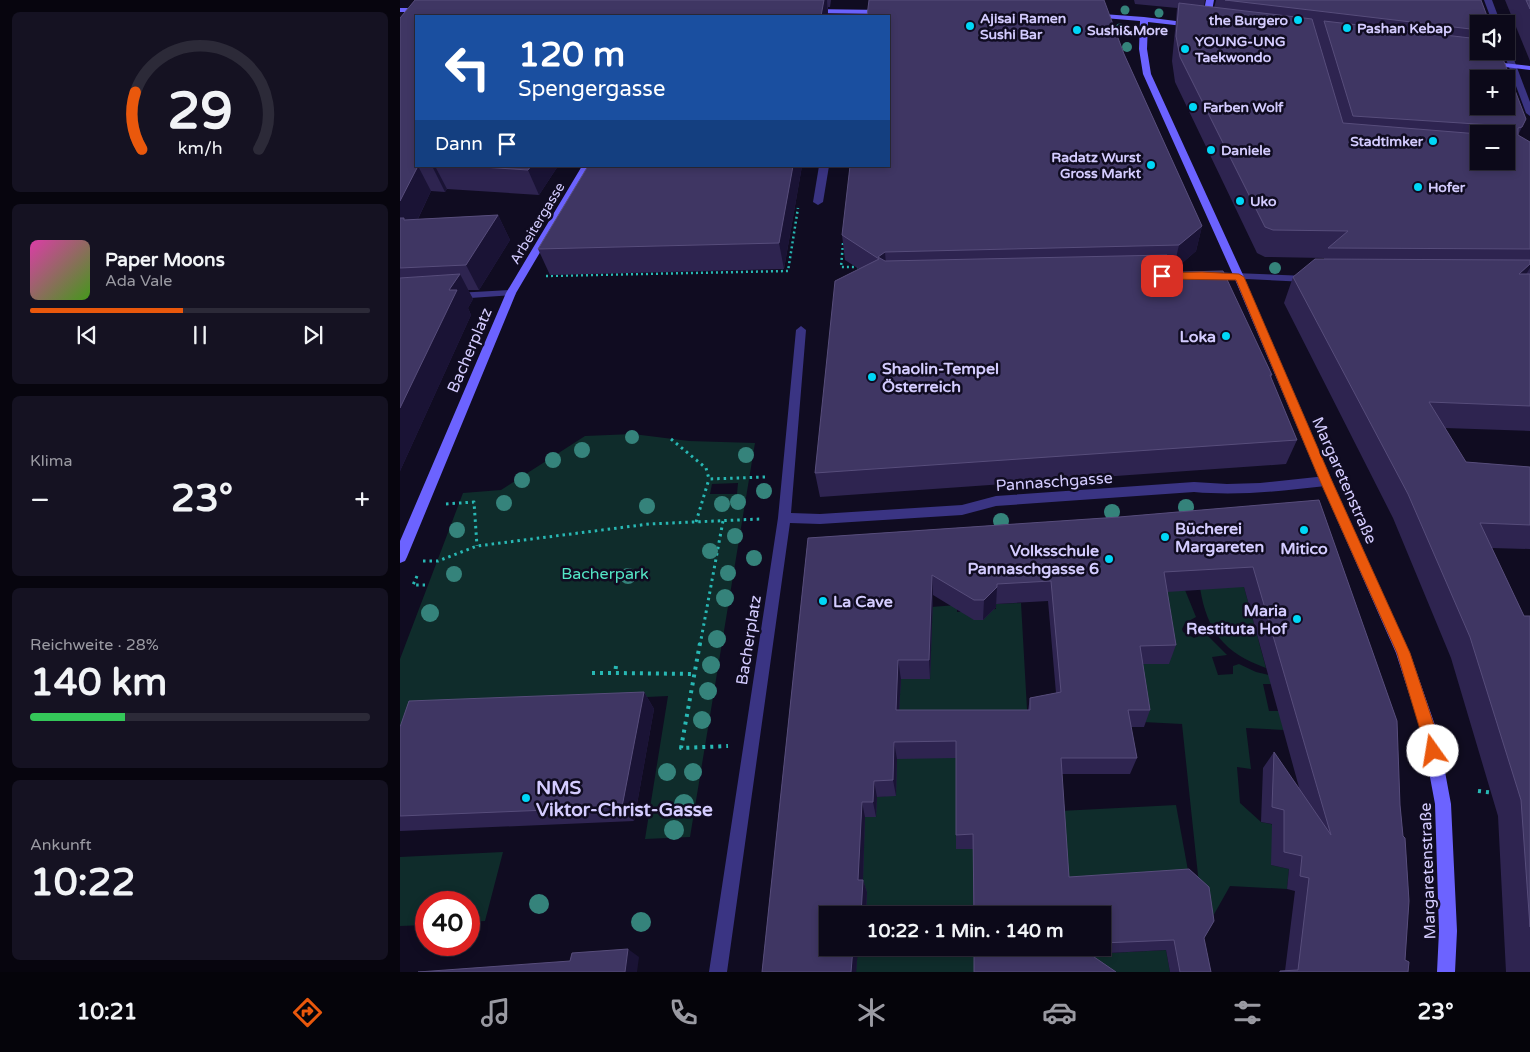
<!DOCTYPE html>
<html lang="de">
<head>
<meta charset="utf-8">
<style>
	body { margin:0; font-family:"Varela Round",sans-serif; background:#151222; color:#f1f3f6; height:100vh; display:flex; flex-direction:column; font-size:19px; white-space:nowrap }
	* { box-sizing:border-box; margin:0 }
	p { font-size:16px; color:#9a9aa2 }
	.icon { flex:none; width:28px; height:28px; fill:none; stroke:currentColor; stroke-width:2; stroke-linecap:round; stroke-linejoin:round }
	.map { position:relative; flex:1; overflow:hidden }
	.side { display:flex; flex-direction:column; gap:12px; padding:12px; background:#07050e; width:400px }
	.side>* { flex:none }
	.banner { position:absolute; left:15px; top:15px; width:475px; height:152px; border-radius:0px; box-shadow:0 2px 8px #0003,0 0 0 1px #2c2a38; background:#1a4fa0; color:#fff; overflow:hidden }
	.tools { position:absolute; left:1070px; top:15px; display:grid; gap:10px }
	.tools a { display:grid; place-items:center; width:45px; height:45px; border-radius:0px; background:#0c0919; box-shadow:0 2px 8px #0003,0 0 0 1px #2c2a38; font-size:25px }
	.speed { position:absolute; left:15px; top:891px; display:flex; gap:10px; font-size:25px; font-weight:700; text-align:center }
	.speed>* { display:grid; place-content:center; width:65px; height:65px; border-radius:50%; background:#0c0919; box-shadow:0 2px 8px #0003,0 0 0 1px #2c2a38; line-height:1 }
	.speed .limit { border:8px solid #d22; background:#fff; color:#111 }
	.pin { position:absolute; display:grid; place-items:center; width:42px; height:42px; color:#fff; margin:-21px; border-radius:10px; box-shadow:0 2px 8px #0006 }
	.me { position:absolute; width:55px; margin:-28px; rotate:347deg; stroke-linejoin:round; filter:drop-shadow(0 0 4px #0008) }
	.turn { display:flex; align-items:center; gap:18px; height:105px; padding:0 20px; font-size:22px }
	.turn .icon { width:65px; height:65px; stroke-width:2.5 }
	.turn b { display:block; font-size:35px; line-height:42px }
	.then { display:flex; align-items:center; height:48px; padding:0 20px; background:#0003; gap:10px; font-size:19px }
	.big { font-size:38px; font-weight:800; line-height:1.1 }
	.side .widget { flex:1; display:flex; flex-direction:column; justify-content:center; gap:8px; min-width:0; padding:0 18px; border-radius:8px; background:#151222 }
	.side .dial { align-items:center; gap:0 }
	.dial svg { height:130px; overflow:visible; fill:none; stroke:#2c2a38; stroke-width:7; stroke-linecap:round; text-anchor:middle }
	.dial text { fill:#f1f3f6; stroke:none }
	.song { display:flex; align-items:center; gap:15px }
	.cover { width:60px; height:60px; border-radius:8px; background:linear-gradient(135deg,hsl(320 70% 55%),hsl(100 70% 35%)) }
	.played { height:5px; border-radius:2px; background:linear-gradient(90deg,#ea580c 45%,#2c2a38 45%) }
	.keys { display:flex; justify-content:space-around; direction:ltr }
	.heat { display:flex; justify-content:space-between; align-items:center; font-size:28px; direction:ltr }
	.charge { height:8px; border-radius:4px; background:linear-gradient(90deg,#34c759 28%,#2c2a38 0) }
	.trip { position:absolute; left:419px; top:906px; width:292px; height:50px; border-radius:0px; background:#0c0919; box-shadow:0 2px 8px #0003,0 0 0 1px #2c2a38; font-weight:800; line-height:50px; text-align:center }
	.dock { display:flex; height:80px; justify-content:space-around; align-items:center; background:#05040a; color:#9a9aa2 }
	.dock .icon { width:35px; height:35px }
	.dock .current { color:#ea580c }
	.dock b { font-size:22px; color:#f1f3f6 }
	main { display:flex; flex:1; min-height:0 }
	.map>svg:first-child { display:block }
	.green { fill:#0f2c2b; fill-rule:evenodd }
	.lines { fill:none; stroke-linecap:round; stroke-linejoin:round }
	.path-far2 { stroke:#28b8b4; stroke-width:2.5; stroke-dasharray:2 3; stroke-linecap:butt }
	.path-far1 { stroke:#28b8b4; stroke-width:3; stroke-dasharray:2.5 4; stroke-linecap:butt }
	.path { stroke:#28b8b4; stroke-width:4; stroke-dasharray:3 5; stroke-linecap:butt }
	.street { fill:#3a3483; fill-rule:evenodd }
	.secondary { fill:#6c63ff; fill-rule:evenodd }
	.tree { fill:#35837b }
	.wall { fill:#2e2450; fill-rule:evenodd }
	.shaded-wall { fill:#1a1335 }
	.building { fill:#3f3663; stroke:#574d7b; fill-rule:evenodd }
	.route { fill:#ea580c; stroke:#983908 }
	.poi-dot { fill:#00d7f7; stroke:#100c21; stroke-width:2 }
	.labels { text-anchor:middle; stroke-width:5; stroke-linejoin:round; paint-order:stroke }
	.far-poi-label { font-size:14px; font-weight:bold; fill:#d4ccff; stroke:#100c21; text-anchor:start }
	.far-street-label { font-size:14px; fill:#d4ccff; stroke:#100c21 }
	.poi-label { font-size:16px; font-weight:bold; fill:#d4ccff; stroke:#100c21; text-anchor:end }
	.street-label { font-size:16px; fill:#d4ccff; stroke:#100c21 }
	.park-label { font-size:16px; fill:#53e5c5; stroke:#100c21 }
	.near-poi-label { font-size:19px; font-weight:bold; fill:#d4ccff; stroke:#100c21; text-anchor:start }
</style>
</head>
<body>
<main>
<section class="side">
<div class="widget dial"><svg viewBox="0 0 100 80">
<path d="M14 69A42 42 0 1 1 86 69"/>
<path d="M14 69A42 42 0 0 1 10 34" stroke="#ea580c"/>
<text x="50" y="56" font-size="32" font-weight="700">29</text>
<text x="50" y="72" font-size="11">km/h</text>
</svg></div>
<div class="widget">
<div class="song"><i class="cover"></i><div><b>Paper Moons</b><p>Ada Vale</p></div></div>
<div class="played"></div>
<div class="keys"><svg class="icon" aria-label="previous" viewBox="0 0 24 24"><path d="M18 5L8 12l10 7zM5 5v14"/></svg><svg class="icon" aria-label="pause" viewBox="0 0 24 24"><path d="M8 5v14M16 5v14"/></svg><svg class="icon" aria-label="next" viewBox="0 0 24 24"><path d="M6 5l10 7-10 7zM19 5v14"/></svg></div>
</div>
<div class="widget"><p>Klima</p>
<div class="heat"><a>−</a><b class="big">23°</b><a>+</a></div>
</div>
<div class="widget"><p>Reichweite · 28%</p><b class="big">140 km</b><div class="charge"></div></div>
<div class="widget"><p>Ankunft</p><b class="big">10:22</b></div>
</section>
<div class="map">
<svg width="1130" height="972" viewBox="0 0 1130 972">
	<rect width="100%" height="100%" fill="#100c21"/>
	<g class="green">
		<path d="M233,434L289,441L355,443L290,837L245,839L268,696L14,708L0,748V659L63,493L101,490L185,436ZM338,483L337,494H310L312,484Z"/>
		<path d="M841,576L866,668C824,653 807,631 800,588Z"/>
		<path d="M785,590L796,617L785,623L782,629L783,632L794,638L806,634L827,655L812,657L818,675L833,674V666L839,664L856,672L869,675L871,684H863L869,711H879L884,730L846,728L851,769L837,767L840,803L861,822L880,826L871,865L889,869L887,889L830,886L804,932L782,724L743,722L734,665L758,592Z"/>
		<path d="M621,603L628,727L556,849H573V915H466L461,893L464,817L477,797L496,795L490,769L501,679L531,607L557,605V612L596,609V604Z"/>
		<path d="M776,805L789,876L664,882L660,811Z"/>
		<path d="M103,852L85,921L69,922V902H26V925L0,926V857Z"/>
		<path d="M458,948H574L584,972H456Z"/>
		<path d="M766,950L770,972H672L671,955Z"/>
	</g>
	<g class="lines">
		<g class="path-far2">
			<path d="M443,243L441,267H458"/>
			<path d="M146,276L388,271L398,208"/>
		</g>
		<g class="path-far1">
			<path d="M271,439L306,468L309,479L365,477"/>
			<path d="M46,504L74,502L77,546"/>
			<path d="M296,522L309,479"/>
			<path d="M23,561H38L77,546L249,524L360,519"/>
			<path d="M17,576L13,585H25"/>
			<path d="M300,645L323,521"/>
		</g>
		<g class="path">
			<path d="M300,643L281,748L328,746"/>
			<path d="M216,666L215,673L295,674"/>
			<path d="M192,673H215"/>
			<path d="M1078,791L1095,793"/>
		</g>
		<g class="street">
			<path d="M1084,0H1092L1101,24H1093Z"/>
			<path d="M1106,47L1110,49L1130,102V116L1126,113L1103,51H1106Z"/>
			<path d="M419,166H429L423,202L418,205L413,202Z"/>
			<path d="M810,272L907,276L912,279L907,282L806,277L805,275Z"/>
			<path d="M111,290L116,293L115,295L56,299L51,296L56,293Z"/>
			<path d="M401,326L406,330L391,513L420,514L562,505L596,496L794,482L827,484L860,483L926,476L930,478L932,481L930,484L926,486C882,491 838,496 794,492L596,506L562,515L420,524L390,523L327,972H309L378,518L396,330Z"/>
		</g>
		<g class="secondary">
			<path d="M806,0H814L810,22L806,24L802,22Z"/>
			<path d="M0,8H22L26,10L22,12H0Z"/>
			<path d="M409,9L485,10L489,12L485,14L412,13L408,11Z"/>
			<path d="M689,13L744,17L792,23L796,25L792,27L748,22L747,49L751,74L844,277L932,481L1010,653L1038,734L1051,804L1057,931L1055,972H1037L1039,931L1035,804L1022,734L996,653L920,481L834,277L743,74L739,49L740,21L692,17H689Z"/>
			<path d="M1086,61L1130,66V70L1089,65H1086Z"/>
			<path d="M182,166H191L116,293L7,557L5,561L0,563V541L106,293Z"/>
		</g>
	</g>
	<g class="tree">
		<circle cx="725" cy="10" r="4.5"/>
		<circle cx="759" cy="13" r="4.5"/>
		<circle cx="720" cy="28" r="4.5"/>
		<circle cx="727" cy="47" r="5"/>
		<circle cx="875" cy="268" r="6"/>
		<circle cx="232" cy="437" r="7"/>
		<circle cx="182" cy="450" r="8"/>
		<circle cx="346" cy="455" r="8"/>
		<circle cx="153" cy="460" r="8"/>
		<circle cx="122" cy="480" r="8"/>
		<circle cx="364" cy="491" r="8"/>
		<circle cx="338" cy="502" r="8"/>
		<circle cx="104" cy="503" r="8"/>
		<circle cx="322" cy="504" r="8"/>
		<circle cx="247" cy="506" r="8"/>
		<circle cx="786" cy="507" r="8"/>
		<circle cx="712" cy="512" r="8"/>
		<circle cx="601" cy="521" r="8"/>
		<circle cx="57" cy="530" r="8"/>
		<circle cx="335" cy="536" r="8"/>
		<circle cx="310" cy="551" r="8"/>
		<circle cx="354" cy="558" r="8"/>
		<circle cx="328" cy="573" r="8"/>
		<circle cx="54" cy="574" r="8"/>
		<circle cx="228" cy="576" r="8"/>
		<circle cx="325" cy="598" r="9"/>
		<circle cx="30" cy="613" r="9"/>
		<circle cx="317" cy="639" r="9"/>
		<circle cx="311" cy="665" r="9"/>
		<circle cx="308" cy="691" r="9"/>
		<circle cx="302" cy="720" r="9"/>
		<circle cx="267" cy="772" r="9"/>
		<circle cx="293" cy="772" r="9"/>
		<circle cx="284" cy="804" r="10"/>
		<circle cx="274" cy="830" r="10"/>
		<circle cx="139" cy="904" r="10"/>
		<circle cx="241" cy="922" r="10"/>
	</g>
	<g class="wall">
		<path d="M15,0H431L430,7H428V16H16V166H158L139,195L47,189L45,192L31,191L18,219L98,215L110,240L79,290H68L73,299L68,308L71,315L0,471V18Z"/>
		<path d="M734,0H805L804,6L814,8L816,0H1081L1079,30V51L1126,119L1118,135L1130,142V431L1045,428L1066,462L1130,467V549L1092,548L1124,616H1130V972H1106L1098,816L1051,658L993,518L884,303L893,277L924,259V258L865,257L857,253L775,82L772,61L776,20L777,8L735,4ZM1079,134H1106L1079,161Z"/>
		<path d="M1105,0H1130V61Z"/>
		<path d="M724,54L802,226L796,251L773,271H764L763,273L872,375L871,378L897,440L886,464L420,497L415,473L459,269L445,260L442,235Z"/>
		<path d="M402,166L384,269L150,275L138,249Z"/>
		<path d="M919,500L997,721L1000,805L1003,836L1005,838L1009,901L1005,960L1009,962L1008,972H879L880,971H885L895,891L887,889L889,869L871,865L872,824L861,822L863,768L874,752L900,791L844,587L767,592L776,645L769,664H743L750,710L744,727H731L737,758L730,774H662L669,877L789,869L809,887L814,921L804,938L811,972H770L766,950L690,954L716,972H574V948H702V915H573V849H556V758L497,759L496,796L477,797L476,817H465L463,880L467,892L466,915H428V948H458L456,972H362L408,538L719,517ZM533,595L574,620H583L596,607V604L648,601L656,693L630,698L628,710H499L501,679H530Z"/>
		<path d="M244,692L254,709L234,821L0,831V727Z"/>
	</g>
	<g class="shaded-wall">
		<path d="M424,0H427L428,16H421Z"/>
		<path d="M18,166L31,191L12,231L0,233V201Z"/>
		<path d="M32,166H35L47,189L45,192Z"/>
		<path d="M131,166H158L139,195L128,170Z"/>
		<path d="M393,166H402L384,269L379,243Z"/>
		<path d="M98,215L110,240L79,290L66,265Z"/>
		<path d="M802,226L796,251L773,271L779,245Z"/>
		<path d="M485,252L487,277L479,259L478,257Z"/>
		<path d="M767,255L762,281L746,273Z"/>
		<path d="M1130,264V268L1119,286V274Z"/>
		<path d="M60,274L73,299L68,308L71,315L0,471V408L49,290Z"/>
		<path d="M532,575L533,595L530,679L529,660Z"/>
		<path d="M597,587L596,607L583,620L584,600Z"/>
		<path d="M498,660L501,679L498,728L496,710Z"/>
		<path d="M244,692L254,709L234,821L222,807Z"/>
		<path d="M494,742L497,759L496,796L493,780Z"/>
		<path d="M474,781L477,797L476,817L473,802Z"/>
		<path d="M462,802L465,817L463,880L467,892L466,915H461L458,880Z"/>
		<path d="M453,948H458L456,972H451Z"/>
		<path d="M228,949L239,957L237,972H225Z"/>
	</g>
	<g class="building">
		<path d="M15,0H424L421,16H16V166H18L0,201V18Z"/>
		<path d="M469,0H704L724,54L802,226L779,245L485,252L478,257L485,261L767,255L746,273L823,271L872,375H870L897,440L415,473L435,281L479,259L442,235L450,166H489V16H467Z"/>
		<path d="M825,0H1081L1090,24H1079V30Z"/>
		<path d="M1126,0H1130V9Z"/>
		<path d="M779,3L912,19L943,123L1079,134V161H1106V134H1093L1094,133L1092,125L953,116L924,21L1079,39V51H1100L1126,119L1122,127L1118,128V135L1130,142V249L928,248L948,231L873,230L865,227L780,57L776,36ZM1079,79H1106V106H1079Z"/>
		<path d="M67,166H131L128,170Z"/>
		<path d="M188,166H393L379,243L138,249Z"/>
		<path d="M98,215L66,265L0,268V218H4V220Z"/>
		<path d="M915,259L1130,260V264L1119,274H1130V406L1029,402L1066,462L1130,467V525L1080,523L1124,616H1130V927L1121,800L1070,637L1008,494L893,277Z"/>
		<path d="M60,274L49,290H57L0,408V278Z"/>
		<path d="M919,500L997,721L1000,805L1003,836L1005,838L1009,901L1005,960L1009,962L1008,972H880V971L898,970L909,878L900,876L902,856L884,852V810L872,807L874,752L931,835L853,567L764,572L776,645L740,646L750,710H728L737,758H661L669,877L789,869L809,887L814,921L804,938L811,972H780L774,940L702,943V915H574L573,834L556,835V741L494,742L493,780L474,781L473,802H462L458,880H463L461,915H428V948H453L451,972H362L408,538L719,517ZM532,575L574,600H584L597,587V584L651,581L661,692L630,698V710H496L498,660H529Z"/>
		<path d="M244,692L222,807L0,816V727L9,701Z"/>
		<path d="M574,948H681L716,972H574Z"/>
		<path d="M228,949L225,972H18L170,961L172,953Z"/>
	</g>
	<path class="route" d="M802,272L839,274L844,277L932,481L1010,653L1037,734L1040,751L1038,756L1033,758L1028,756L997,653L920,481L836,280L762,279L758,276L762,273Z"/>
	<g class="poi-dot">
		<circle cx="898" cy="20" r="5"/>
		<circle cx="570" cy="26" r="5"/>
		<circle cx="947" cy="28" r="5"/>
		<circle cx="677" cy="30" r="5"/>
		<circle cx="785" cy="49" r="5"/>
		<circle cx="793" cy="107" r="5"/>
		<circle cx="1033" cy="141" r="5"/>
		<circle cx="811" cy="150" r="5"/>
		<circle cx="751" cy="165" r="5"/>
		<circle cx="1018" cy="187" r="5"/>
		<circle cx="840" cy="201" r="5"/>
		<circle cx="826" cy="336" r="5"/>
		<circle cx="472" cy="377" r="5"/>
		<circle cx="904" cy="530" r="5"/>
		<circle cx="765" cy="537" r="5"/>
		<circle cx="709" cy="559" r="5"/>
		<circle cx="423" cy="601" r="5"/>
		<circle cx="897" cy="619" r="5"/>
		<circle cx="126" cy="798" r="5"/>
	</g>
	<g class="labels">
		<g class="far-poi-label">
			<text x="580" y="23">Ajisai Ramen<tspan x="580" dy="16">Sushi Bar</tspan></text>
			<text x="888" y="25" text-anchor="end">the Burgero</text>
			<text x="957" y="33">Pashan Kebap</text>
			<text x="687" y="35">Sushi&amp;More</text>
			<text x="795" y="46">YOUNG-UNG<tspan x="795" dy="16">Taekwondo</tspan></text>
			<text x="803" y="112">Farben Wolf</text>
			<text x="1023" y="146" text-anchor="end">Stadtimker</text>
			<text x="821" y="155">Daniele</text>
			<text x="741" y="162" text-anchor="end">Radatz Wurst<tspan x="741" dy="16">Gross Markt</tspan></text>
			<text x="1028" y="192">Hofer</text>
			<text x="850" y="206">Uko</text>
		</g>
		<g class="far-street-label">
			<text transform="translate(137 223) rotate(-59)" y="5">Arbeitergasse</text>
		</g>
		<g class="poi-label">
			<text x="816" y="342">Loka</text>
			<text x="482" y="374" text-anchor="start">Shaolin-Tempel<tspan x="482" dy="18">Österreich</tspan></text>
			<text x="775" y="534" text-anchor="start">Bücherei<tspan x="775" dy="18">Margareten</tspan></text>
			<text x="904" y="554" text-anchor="middle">Mitico</text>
			<text x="699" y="556">Volksschule<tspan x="699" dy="18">Pannaschgasse 6</tspan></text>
			<text x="433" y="607" text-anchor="start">La Cave</text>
			<text x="887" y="616">Maria<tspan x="887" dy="18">Restituta Hof</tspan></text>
		</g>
		<g class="street-label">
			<text transform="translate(69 350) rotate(-67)" y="6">Bacherplatz</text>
			<text transform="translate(945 480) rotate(66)" y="6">Margaretenstraße</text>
			<text transform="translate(654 481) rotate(-4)" y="6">Pannaschgasse</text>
			<text transform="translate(348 640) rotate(-81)" y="6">Bacherplatz</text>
			<text transform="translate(1027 871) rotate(-92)" y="6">Margaretenstraße</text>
		</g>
		<g class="park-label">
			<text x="205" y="579">Bacherpark</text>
		</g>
		<g class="near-poi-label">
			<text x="136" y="794">NMS<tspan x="136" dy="22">Viktor-Christ-Gasse</tspan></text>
		</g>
	</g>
</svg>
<div class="tools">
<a><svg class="icon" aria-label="sound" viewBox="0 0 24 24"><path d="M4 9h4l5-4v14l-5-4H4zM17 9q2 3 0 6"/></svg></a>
<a>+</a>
<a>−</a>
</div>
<div class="speed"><div class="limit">40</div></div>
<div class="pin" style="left:762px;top:276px;background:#d93025"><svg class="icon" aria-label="arrive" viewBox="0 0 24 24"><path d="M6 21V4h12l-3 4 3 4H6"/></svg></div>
<svg class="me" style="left:1033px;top:751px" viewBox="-20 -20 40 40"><circle r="19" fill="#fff"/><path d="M0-13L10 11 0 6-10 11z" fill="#ea580c"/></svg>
<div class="trip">10:22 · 1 Min. · 140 m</div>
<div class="banner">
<div class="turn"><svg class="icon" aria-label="left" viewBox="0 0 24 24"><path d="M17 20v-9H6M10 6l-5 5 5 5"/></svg><div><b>120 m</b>Spengergasse</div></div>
<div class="then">Dann<svg class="icon" aria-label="arrive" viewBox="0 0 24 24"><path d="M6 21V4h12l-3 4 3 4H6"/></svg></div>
</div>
</div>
</main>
<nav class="dock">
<b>10:21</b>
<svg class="icon current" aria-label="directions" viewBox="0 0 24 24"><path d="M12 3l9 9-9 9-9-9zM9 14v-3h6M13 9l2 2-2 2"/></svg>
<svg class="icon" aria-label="music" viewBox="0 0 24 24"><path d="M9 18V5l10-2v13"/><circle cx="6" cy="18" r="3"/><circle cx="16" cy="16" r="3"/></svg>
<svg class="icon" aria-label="phone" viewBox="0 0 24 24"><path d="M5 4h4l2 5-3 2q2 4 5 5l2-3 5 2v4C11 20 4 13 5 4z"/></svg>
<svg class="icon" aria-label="climate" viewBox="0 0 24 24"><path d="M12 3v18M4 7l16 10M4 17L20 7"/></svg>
<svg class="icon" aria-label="car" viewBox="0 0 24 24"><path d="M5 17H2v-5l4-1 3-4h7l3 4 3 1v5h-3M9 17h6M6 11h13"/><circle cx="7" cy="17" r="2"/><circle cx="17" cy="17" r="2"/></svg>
<svg class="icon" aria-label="filters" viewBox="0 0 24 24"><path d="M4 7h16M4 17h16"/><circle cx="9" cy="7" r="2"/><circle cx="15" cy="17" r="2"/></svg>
<b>23°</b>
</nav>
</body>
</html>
